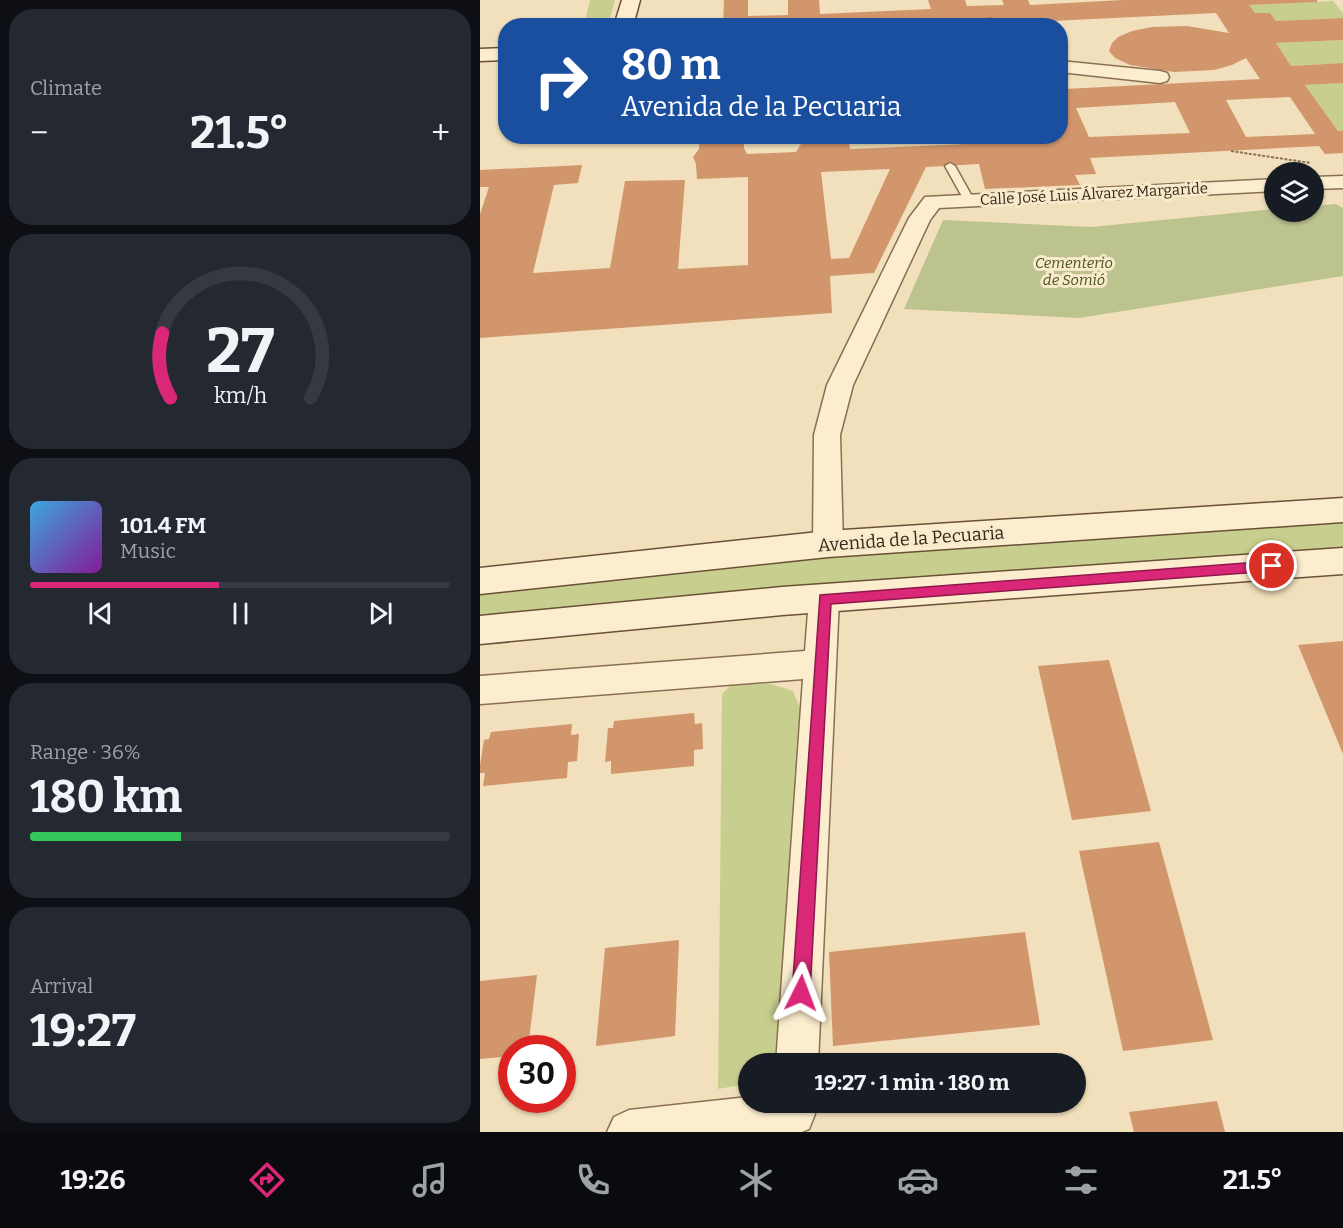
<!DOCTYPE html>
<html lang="en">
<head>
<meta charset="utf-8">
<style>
	body { margin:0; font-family:Bitter,serif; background:#242831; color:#f1f3f6; height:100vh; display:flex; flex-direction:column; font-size:22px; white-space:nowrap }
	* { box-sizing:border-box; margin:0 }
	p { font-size:20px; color:#9ea1a6 }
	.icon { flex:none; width:33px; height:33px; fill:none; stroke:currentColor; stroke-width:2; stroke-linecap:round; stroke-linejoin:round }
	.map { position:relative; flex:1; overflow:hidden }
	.panel { display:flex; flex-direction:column; gap:9px; padding:9px; background:#0d0f14; width:480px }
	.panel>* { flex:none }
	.top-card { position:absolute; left:18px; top:18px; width:570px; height:126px; border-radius:24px; box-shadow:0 2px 4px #0004; background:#1a4fa0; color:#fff; overflow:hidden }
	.tools { position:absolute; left:784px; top:162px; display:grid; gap:12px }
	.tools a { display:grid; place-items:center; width:60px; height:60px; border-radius:50%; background:#171b24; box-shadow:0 2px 4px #0004; font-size:30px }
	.speed { position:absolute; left:18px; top:1035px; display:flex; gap:12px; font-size:30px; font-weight:700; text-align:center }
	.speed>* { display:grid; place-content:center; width:78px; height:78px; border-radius:50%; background:#171b24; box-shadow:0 2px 4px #0004; line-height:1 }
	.speed .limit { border:9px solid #d22; background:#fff; color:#111 }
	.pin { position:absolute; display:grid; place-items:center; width:51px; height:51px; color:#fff; margin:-26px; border:3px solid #fff; border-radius:50%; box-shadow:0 2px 6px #0007 }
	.me { position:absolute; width:66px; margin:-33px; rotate:3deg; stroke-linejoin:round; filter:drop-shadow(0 0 4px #0008) }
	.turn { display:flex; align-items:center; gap:21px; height:126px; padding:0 24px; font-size:27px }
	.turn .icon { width:78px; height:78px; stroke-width:2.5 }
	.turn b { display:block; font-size:42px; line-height:51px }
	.big { font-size:45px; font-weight:700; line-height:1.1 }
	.panel .widget { flex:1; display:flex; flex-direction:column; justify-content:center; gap:9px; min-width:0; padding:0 21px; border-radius:24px; background:#242831 }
	.panel .dial { align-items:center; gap:0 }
	.dial svg { height:156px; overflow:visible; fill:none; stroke:#363941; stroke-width:7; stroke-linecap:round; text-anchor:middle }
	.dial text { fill:#f1f3f6; stroke:none }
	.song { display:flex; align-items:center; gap:18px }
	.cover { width:72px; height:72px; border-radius:9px; background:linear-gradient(135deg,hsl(200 70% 55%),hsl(290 70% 35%)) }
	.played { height:6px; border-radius:3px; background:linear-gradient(90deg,#db2777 45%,#363941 45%) }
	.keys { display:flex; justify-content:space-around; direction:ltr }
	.heat { display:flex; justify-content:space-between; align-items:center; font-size:33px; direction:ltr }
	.charge { height:9px; border-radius:4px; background:linear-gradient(90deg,#34c759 36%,#363941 0) }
	.trip { position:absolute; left:258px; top:1053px; width:348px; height:60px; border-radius:30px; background:#171b24; box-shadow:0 2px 4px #0004; font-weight:700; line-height:60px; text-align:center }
	.dock { display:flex; height:96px; justify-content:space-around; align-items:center; background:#090b0e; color:#9ea1a6 }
	.dock .icon { width:42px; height:42px }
	.dock .selected { color:#db2777 }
	.dock b { font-size:27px; color:#f1f3f6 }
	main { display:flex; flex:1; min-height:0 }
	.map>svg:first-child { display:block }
	.green { fill:#c8cf8e }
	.cemetery { fill:#bdc38f }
	.building { fill:#d2966d; fill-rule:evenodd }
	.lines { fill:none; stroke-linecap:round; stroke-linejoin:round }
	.lane-casing { stroke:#896f54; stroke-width:3 }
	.street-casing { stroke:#896f54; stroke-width:3 }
	.secondary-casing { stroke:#6a5037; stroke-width:3 }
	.path { stroke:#896f54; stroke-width:2; stroke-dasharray:3 1.5; stroke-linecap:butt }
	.lane { fill:#fbedce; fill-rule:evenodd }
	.street { fill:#fbedce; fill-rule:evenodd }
	.secondary { fill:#fbedce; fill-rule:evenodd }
	.route { fill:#db2777; stroke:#8e194d; stroke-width:1.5 }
	.labels { text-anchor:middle; stroke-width:6; stroke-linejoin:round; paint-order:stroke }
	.far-street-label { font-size:15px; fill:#37271a; stroke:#f8eacb }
	.far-park-label { font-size:15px; font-style:italic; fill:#48541f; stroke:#f8eacb }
	.street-label { font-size:18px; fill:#37271a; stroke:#f8eacb }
</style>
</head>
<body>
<main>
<section class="panel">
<div class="widget"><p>Climate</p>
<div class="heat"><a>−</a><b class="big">21.5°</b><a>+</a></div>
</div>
<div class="widget dial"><svg viewBox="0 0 100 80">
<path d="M14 69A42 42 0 1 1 86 69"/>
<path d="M14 69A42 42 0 0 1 10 36" stroke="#db2777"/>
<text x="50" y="56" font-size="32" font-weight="700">27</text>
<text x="50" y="72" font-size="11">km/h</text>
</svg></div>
<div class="widget">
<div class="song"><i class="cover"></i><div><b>101.4 FM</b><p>Music</p></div></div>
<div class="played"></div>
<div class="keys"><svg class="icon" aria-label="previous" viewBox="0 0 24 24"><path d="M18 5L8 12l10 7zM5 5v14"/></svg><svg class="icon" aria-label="pause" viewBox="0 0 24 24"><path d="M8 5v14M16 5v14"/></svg><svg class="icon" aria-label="next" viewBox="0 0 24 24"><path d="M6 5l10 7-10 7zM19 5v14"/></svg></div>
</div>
<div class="widget"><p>Range · 36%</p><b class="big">180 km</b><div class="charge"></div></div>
<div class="widget"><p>Arrival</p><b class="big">19:27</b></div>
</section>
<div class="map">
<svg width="863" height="1132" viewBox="0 0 863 1132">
	<rect width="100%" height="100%" fill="#f1e0bb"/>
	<g class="green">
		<path d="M110,0H135L130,18L125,25H104Z"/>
		<path d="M853,1L863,13V18L796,21L790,13H775L769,5Z"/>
		<path d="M863,40V63L811,66L796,43Z"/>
		<path d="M863,83V131H858L825,85Z"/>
		<path d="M863,510V561L0,630V581Z"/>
		<path d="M253,683L291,684L313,691L322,713L304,999L295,1055L290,1063L268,1064V1084L238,1089L242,694Z"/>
	</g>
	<path class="cemetery" d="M856,204L863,208V276L599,318L424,309L463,220L611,227L795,209V212H834V206Z"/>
	<g class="building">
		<path d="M244,0H268V16L308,15V0H339L340,14L451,9L448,0H485L487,6L524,5L522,0H548L550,5L643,0H837V2L769,5L775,13H790L796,21L863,18V40L796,43L811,66L863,63V83L825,85L858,131H863V153L845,154L839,146L610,158L616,174L595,175L600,185L505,189L499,164L446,167L394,273L350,276L352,313L0,338V214L9,187H0V170L102,165L98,183L74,185L53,273L130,268L145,181L205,180L198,269L268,265V177L217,179L216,164L213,157L219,149L220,136H264V148L267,154L316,152L321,144V136H368L370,149L489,144L487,136H580V86H584L585,89L780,79L766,58L752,65L734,70L694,72L650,65L635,58L629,51L632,43L638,37L652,31L672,27L707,26L749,33L736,13L490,25L489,23L243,26ZM810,97L835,134L766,137L746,100ZM695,102L710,133L609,137L596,108ZM410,169L369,258L351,259L341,172Z"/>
		<path d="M863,641V754L818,645Z"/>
		<path d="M629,660L671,811L592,820L558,666Z"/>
		<path d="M214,713L215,724L222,723L223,749L214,750V766L131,774V761L125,762L128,728H133L134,721Z"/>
		<path d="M92,724L91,735L99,734L97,761L88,762L87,778L3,786L5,773H0V765L4,740L9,739L11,732Z"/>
		<path d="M679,842L733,1040L643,1051L599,851Z"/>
		<path d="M545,932L560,1025L353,1046L349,952Z"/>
		<path d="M199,940L195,1036L116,1046L125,948Z"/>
		<path d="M57,975L48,1048H32V1056L0,1059V981Z"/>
		<path d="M737,1101L745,1132H654L649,1112Z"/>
	</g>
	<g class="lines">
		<defs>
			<path id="lane" d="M470,163L475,166L494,200L493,202H485L484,200L465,166Z"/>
			<g id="street">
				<path d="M510,19L516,20L519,26H501L504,20Z"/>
				<path d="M580,61L680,71L687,73L689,77L687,81L680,83L580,72Z"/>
				<path d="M863,176V188L834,189V177Z"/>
				<path d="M795,179V191L459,208L450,220L373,385L360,435L363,544L358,552L348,555L338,552L333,544L334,435L347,385L429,218L445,197Z"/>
				<path d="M344,587L355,590L359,599L338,1064H296L323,679L0,704V676L325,651L329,599L333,590Z"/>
				<path d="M268,1097V1102H331L335,1114L329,1129L322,1132H127L134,1117L149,1110Z"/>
			</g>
			<g id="secondary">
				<path d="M142,0H160L153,26H134Z"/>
				<path d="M26,48V60L0,61V49Z"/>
				<path d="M863,498V522L348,557L0,594V568L348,531Z"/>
				<path d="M863,548V574L302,615L0,644V616L302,587Z"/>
			</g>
		</defs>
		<use href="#lane" class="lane-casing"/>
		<use href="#street" class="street-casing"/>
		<use href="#secondary" class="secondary-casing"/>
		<path class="path" d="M751,151L831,163"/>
		<use href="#lane" class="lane"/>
		<use href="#street" class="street"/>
		<use href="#secondary" class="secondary"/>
	</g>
	<path class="route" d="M792,561L799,566L792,571L351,604L330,993L328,999L321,1002L315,999L312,993L340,595Z"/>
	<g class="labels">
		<g class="far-street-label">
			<text transform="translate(614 194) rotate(-3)" y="5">Calle José Luis Álvarez Margaride</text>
		</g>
		<g class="far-park-label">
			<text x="594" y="268">Cementerio<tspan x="594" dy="17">de Somió</tspan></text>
		</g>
		<g class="street-label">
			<text transform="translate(431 539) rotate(-4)" y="6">Avenida de la Pecuaria</text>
		</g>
	</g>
</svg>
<div class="tools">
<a><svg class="icon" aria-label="layers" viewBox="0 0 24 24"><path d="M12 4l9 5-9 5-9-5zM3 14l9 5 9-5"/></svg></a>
</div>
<div class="speed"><div class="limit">30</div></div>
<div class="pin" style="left:792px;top:566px;background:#d93025"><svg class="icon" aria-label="arrive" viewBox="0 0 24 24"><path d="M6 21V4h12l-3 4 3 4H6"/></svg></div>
<svg class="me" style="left:321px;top:993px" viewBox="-20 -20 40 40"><path d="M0-17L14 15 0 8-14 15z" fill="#db2777" stroke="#fff" stroke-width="4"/></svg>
<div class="trip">19:27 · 1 min · 180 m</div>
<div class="top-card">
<div class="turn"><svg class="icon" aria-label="right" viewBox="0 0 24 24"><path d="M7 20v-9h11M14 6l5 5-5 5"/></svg><div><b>80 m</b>Avenida de la Pecuaria</div></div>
</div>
</div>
</main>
<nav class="dock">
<b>19:26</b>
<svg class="icon selected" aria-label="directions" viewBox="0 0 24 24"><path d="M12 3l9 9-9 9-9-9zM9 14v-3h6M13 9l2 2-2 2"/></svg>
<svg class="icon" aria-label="music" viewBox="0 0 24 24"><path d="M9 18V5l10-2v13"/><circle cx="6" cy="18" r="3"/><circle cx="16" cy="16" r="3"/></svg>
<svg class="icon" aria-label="phone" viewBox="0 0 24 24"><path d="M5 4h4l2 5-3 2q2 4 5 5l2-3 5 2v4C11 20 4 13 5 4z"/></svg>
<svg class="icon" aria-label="climate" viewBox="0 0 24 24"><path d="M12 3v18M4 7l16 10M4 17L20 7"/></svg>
<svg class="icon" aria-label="car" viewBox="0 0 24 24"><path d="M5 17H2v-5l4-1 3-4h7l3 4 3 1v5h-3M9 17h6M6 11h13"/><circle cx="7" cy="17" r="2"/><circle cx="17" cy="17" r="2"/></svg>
<svg class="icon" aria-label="filters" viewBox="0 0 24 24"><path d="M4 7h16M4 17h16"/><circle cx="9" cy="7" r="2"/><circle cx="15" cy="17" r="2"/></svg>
<b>21.5°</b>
</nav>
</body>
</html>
